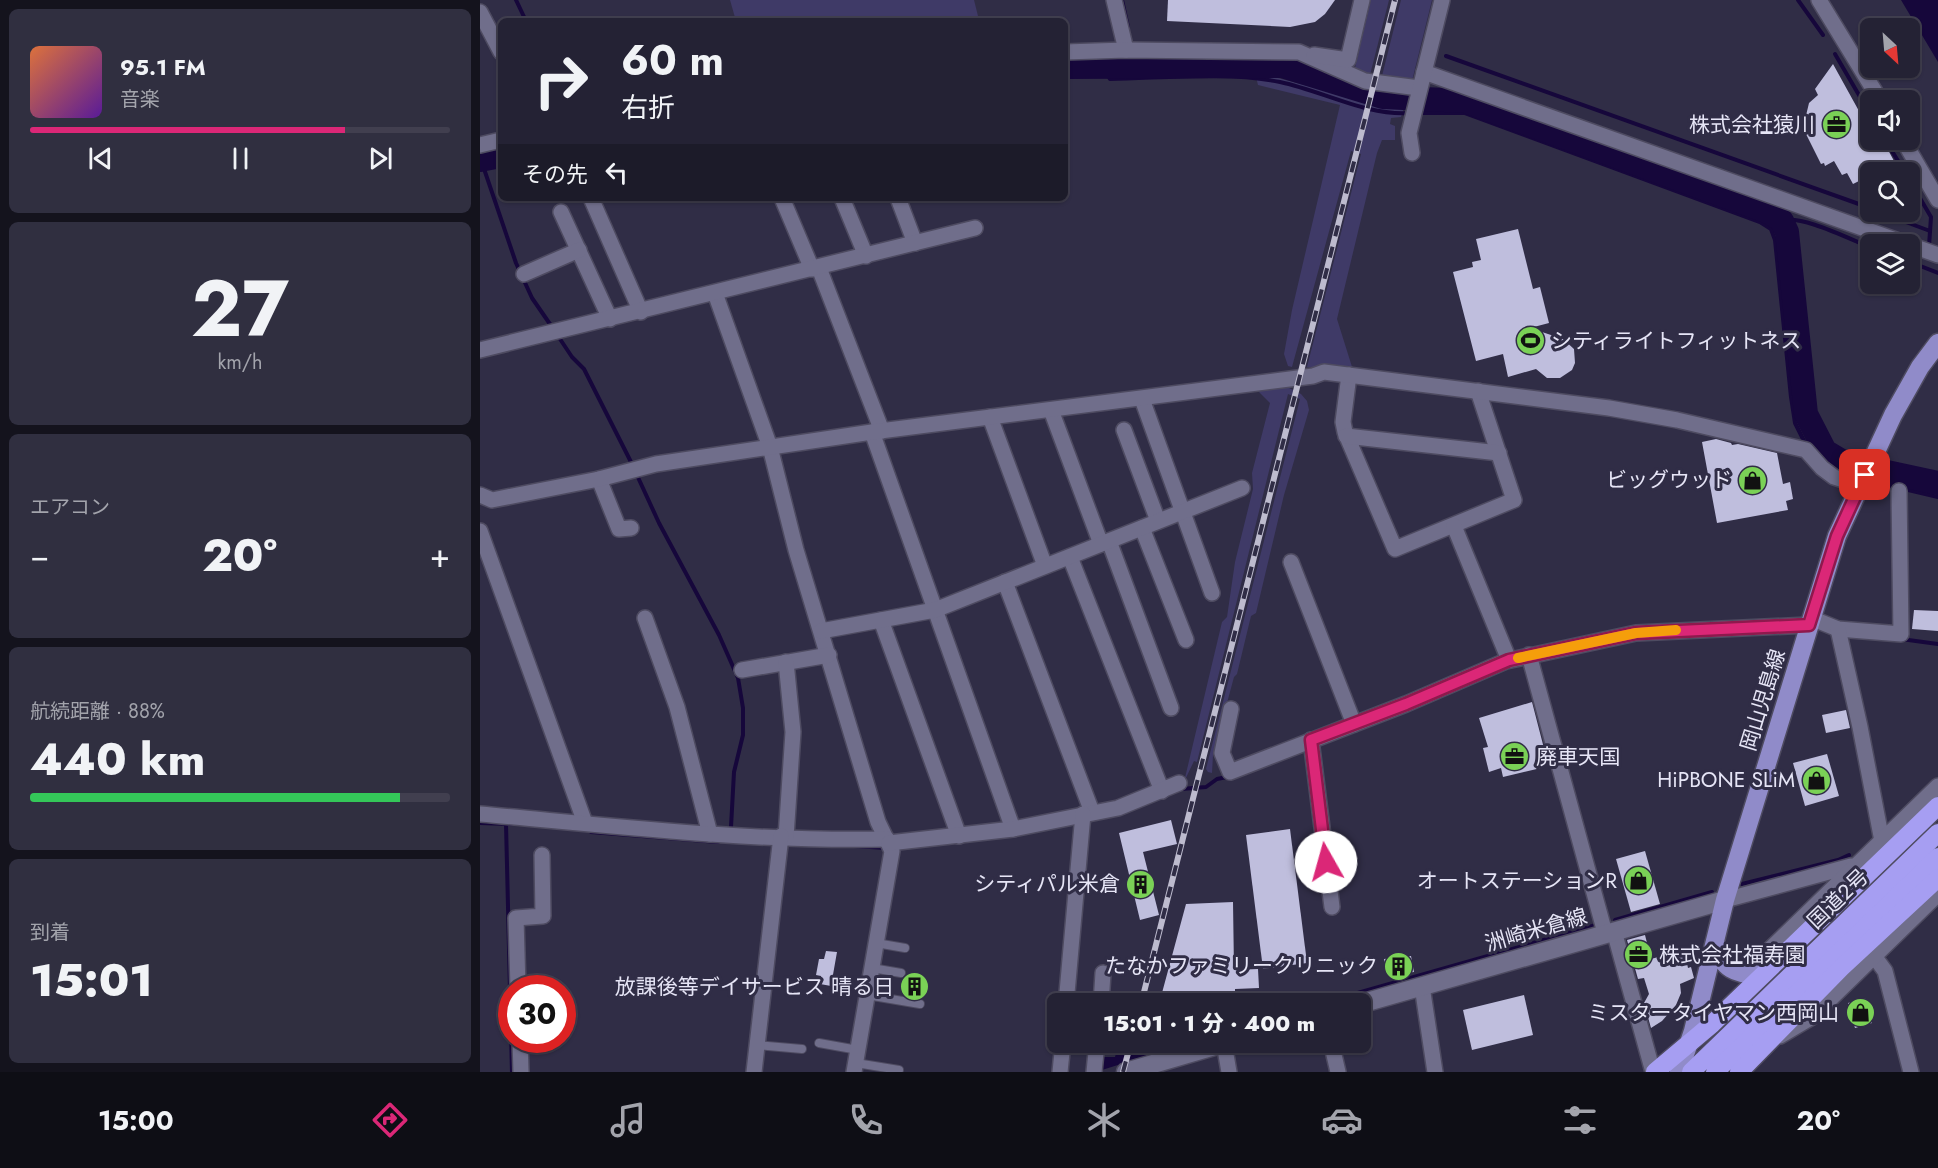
<!DOCTYPE html>
<html lang="ja">
<head>
<meta charset="utf-8">
<style>
	body { margin:0; font-family:Jost,"Noto Sans JP",sans-serif; background:#302f40; color:#f1f3f6; height:100vh; display:flex; flex-direction:column; font-size:22px; white-space:nowrap }
	* { box-sizing:border-box; margin:0 }
	p { font-size:20px; color:#a3a4ac }
	.icon { flex:none; width:33px; height:33px; fill:none; stroke:currentColor; stroke-width:2; stroke-linecap:round; stroke-linejoin:round }
	.map { position:relative; flex:1; overflow:hidden }
	.details { display:flex; flex-direction:column; gap:9px; padding:9px; background:#14131d; width:480px }
	.details>* { flex:none }
	.top-card { position:absolute; left:18px; top:18px; width:570px; height:183px; border-radius:9px; box-shadow:0 2px 4px #0004,0 0 0 2px #413f4f; background:#242234; color:#f1f3f6; overflow:hidden }
	.needle { width:39px; rotate:154deg }
	.controls { position:absolute; left:1380px; top:18px; display:grid; gap:12px }
	.controls a { display:grid; place-items:center; width:60px; height:60px; border-radius:9px; background:#242234; box-shadow:0 2px 4px #0004,0 0 0 2px #413f4f; font-size:30px }
	.speed { position:absolute; left:18px; top:975px; display:flex; gap:12px; font-size:30px; font-weight:700; text-align:center }
	.speed>* { display:grid; place-content:center; width:78px; height:78px; border-radius:50%; background:#242234; box-shadow:0 2px 4px #0004,0 0 0 2px #413f4f; line-height:1 }
	.speed .limit { border:9px solid #d22; background:#fff; color:#111 }
	.pin { position:absolute; display:grid; place-items:center; width:51px; height:51px; color:#fff; margin:-26px; border-radius:12px; box-shadow:0 3px 9px #0006 }
	.me { position:absolute; width:66px; margin:-33px; rotate:353deg; stroke-linejoin:round; filter:drop-shadow(0 0 4px #0008) }
	.turn { display:flex; align-items:center; gap:21px; height:126px; padding:0 24px; font-size:27px }
	.turn .icon { width:78px; height:78px; stroke-width:2.5 }
	.turn b { display:block; font-size:42px; line-height:51px }
	.then { display:flex; align-items:center; height:57px; padding:0 24px; background:#0003; gap:12px; font-size:22px }
	.big { font-size:45px; font-weight:800; line-height:1.1 }
	.details .widget { flex:1; display:flex; flex-direction:column; justify-content:center; gap:9px; min-width:0; padding:0 21px; border-radius:9px; background:#302f40 }
	.details .dial { align-items:center; gap:0 }
	.dial b { font-size:78px; line-height:1 }
	.song { display:flex; align-items:center; gap:18px }
	.cover { width:72px; height:72px; border-radius:9px; background:linear-gradient(135deg,hsl(20 70% 55%),hsl(270 70% 35%)) }
	.played { height:6px; border-radius:3px; background:linear-gradient(90deg,#db2777 75%,#413f4f 75%) }
	.keys { display:flex; justify-content:space-around; direction:ltr }
	.heat { display:flex; justify-content:space-between; align-items:center; font-size:33px; direction:ltr }
	.charge { height:9px; border-radius:4px; background:linear-gradient(90deg,#34c759 88%,#413f4f 0) }
	.trip { position:absolute; left:567px; top:993px; width:324px; height:60px; border-radius:9px; background:#242234; box-shadow:0 2px 4px #0004,0 0 0 2px #413f4f; font-weight:800; line-height:60px; text-align:center }
	.dock { display:flex; height:96px; justify-content:space-around; align-items:center; background:#0e0e15; color:#a3a4ac }
	.dock .icon { width:42px; height:42px }
	.dock .current { color:#db2777 }
	.dock b { font-size:27px; color:#f1f3f6 }
	main { display:flex; flex:1; min-height:0 }
	.map>svg:first-child { display:block }
	.green { fill:#3f3a67 }
	.water { fill:#16073b }
	.lines { fill:none; stroke-linecap:round; stroke-linejoin:round }
	.stream { stroke:#16073b; stroke-width:4 }
	.river { stroke:#16073b; stroke-width:24 }
	.building { fill:#bfbedd }
	.lane-casing { stroke:#4e4b61; stroke-width:10 }
	.street-casing { stroke:#4e4b61; stroke-width:18 }
	.secondary-casing { stroke:#4e4b61; stroke-width:21 }
	.primary-casing { stroke:#4e4b61; stroke-width:21 }
	.highway-casing { stroke:#4e4b61; stroke-width:21 }
	.lane { stroke:#706e8b; stroke-width:8 }
	.street { stroke:#706e8b; stroke-width:15 }
	.secondary { stroke:#706e8b; stroke-width:18 }
	.primary { stroke:#908bc9; stroke-width:18 }
	.highway { stroke:#a69ef2; stroke-width:18 }
	.rail-casing { stroke:#bdbbce; stroke-width:6 }
	.rail { stroke:#302d46; stroke-width:4; stroke-dasharray:11; stroke-linecap:butt }
	.route-casing { stroke:#8e194d; stroke-width:15 }
	.route { stroke:#db2777; stroke-width:10 }
	.slow { stroke:#f59e0b; stroke-width:10 }
	.labels { text-anchor:middle; stroke-width:6; stroke-linejoin:round; paint-order:stroke }
	.poi-label { font-size:21px; fill:#e6e5f6; stroke:#302d46; text-anchor:end }
	.street-label { font-size:21px; fill:#e6e5f6; stroke:#302d46 }
</style>
</head>
<body>
<main>
<section class="details">
<div class="widget">
<div class="song"><i class="cover"></i><div><b>95.1 FM</b><p>音楽</p></div></div>
<div class="played"></div>
<div class="keys"><svg class="icon" aria-label="previous" viewBox="0 0 24 24"><path d="M18 5L8 12l10 7zM5 5v14"/></svg><svg class="icon" aria-label="pause" viewBox="0 0 24 24"><path d="M8 5v14M16 5v14"/></svg><svg class="icon" aria-label="next" viewBox="0 0 24 24"><path d="M6 5l10 7-10 7zM19 5v14"/></svg></div>
</div>
<div class="widget dial"><b>27</b><p>km/h</p></div>
<div class="widget"><p>エアコン</p>
<div class="heat"><a>−</a><b class="big">20°</b><a>+</a></div>
</div>
<div class="widget"><p>航続距離 · 88%</p><b class="big">440 km</b><div class="charge"></div></div>
<div class="widget"><p>到着</p><b class="big">15:01</b></div>
</section>
<div class="map">
<svg width="1458" height="1072" viewBox="0 0 1458 1072">
	<rect width="100%" height="100%" fill="#302d46"/>
	<g class="green">
		<path d="M250,0H494L498,16L494,21H256Z"/>
		<path d="M891,0H909L890,75L874,72Z"/>
		<path d="M921,0H952L932,81L901,80Z"/>
		<path d="M776,77H794L909,107H924L921,117L911,118L910,124L915,126V140H902L897,153L857,319L873,370L827,367L881,154L871,151L812,367L808,366L804,354L812,310L860,105L778,85Z"/>
		<path d="M803,385L821,394L827,401L829,410L804,495L776,613L771,616L757,674L754,677L733,755L732,773L728,772L726,769L820,399L808,394L717,762L714,761L704,782L742,622L747,617L755,562L773,489L772,473L790,403L776,389Z"/>
	</g>
	<g class="water">
		<path d="M1421,0H1458V62Z"/>
		<path d="M637,1050L662,1053L663,1057L622,1070V1057H635Z"/>
	</g>
	<g class="lines">
		<g class="stream">
			<path d="M36,0L46,21"/>
			<path d="M642,0L648,27"/>
			<path d="M1318,0L1343,35"/>
			<path d="M1355,54L1390,114"/>
			<path d="M654,55L657,66"/>
			<path d="M966,56L1390,208"/>
			<path d="M622,66L630,79C685,78 746,71 800,82C843,91 886,116 930,113"/>
			<path d="M938,113H985L1280,222L1291,229L1295,240L1311,397L1315,423L1326,445"/>
			<path d="M1405,140L1425,172"/>
			<path d="M1,160L36,263L52,298L72,327"/>
			<path d="M1430,181L1451,217L1449,246"/>
			<path d="M1399,212L1450,231"/>
			<path d="M1302,221C1321,214 1371,240 1390,247"/>
			<path d="M1430,262L1458,273"/>
			<path d="M78,336L92,357L104,369L153,466"/>
			<path d="M156,473L179,523L239,635L258,678L263,708V735L254,772L251,827"/>
			<path d="M1396,484L1416,487"/>
			<path d="M1424,489L1458,497"/>
			<path d="M1421,639L1458,644"/>
			<path d="M701,789L726,787L737,779L747,777"/>
			<path d="M0,823L32,824"/>
			<path d="M26,824L32,1072"/>
			<path d="M111,832L238,842"/>
			<path d="M374,846L406,848"/>
			<path d="M1262,884L1358,860L1369,855"/>
			<path d="M1135,920L1232,892"/>
			<path d="M839,1004L1116,925"/>
			<path d="M659,1056L703,1042"/>
		</g>
		<g class="river">
			<path d="M585,67L802,66L903,97L985,101L1291,213L1302,221L1307,232L1326,414L1345,451L1365,463L1458,483"/>
			<path d="M0,160L21,156"/>
		</g>
	</g>
	<g class="building">
		<path d="M688,0H855L845,14L835,22L810,27L687,21Z"/>
		<path d="M1353,64L1390,131V140H1395L1401,151L1407,148L1420,172H1390V198L1381,180L1373,184L1367,173L1362,175L1354,161L1345,166L1344,163L1341,164L1323,128L1329,103L1338,95L1335,89Z"/>
		<path d="M1038,229L1053,289L1060,287L1069,323L1050,328L1083,339L1094,349L1095,363L1092,370L1080,378H1067L1056,369L1028,377L1023,354L996,361L973,272L993,267L992,262L1001,260L996,239Z"/>
		<path d="M1236,439L1251,443L1252,445L1258,444L1297,453L1303,484L1310,482L1313,499L1306,501L1308,510L1237,523L1222,442Z"/>
		<path d="M1434,610L1458,611V631L1432,629Z"/>
		<path d="M1052,702L1067,760L1060,761L1061,768L1023,777L1021,768L1009,772L1003,748L1008,747L999,718Z"/>
		<path d="M1366,710L1370,728L1346,733L1342,715Z"/>
		<path d="M1347,754L1359,796L1325,806L1313,763Z"/>
		<path d="M691,820L697,844L663,852L679,915L660,920L639,833Z"/>
		<path d="M810,829L827,963L783,969L766,835Z"/>
		<path d="M1165,851L1180,904L1151,912L1136,859Z"/>
		<path d="M753,902L754,970L778,969L779,988L755,989V1004H679L706,904Z"/>
		<path d="M1165,935L1171,959L1204,950L1208,968L1211,967L1214,978L1200,984L1201,993L1196,1005L1182,1021L1171,1028L1164,1003L1169,994L1164,978L1158,979L1147,940Z"/>
		<path d="M346,951L357,952L351,986L340,984L341,976L336,975L339,959H344Z"/>
		<path d="M931,956L934,972L907,975L904,959Z"/>
		<path d="M428,979L443,982L441,996L426,993Z"/>
		<path d="M1044,995L1053,1035L992,1050L983,1010Z"/>
		<path d="M1385,998L1392,1023L1375,1028L1368,1003Z"/>
	</g>
	<g class="lines">
		<defs>
			<g id="lane">
				<path d="M396,943L425,948"/>
				<path d="M392,968L421,973"/>
				<path d="M387,995L440,1004"/>
				<path d="M339,1043L378,1050"/>
				<path d="M277,1045L322,1049"/>
				<path d="M376,1063L419,1070"/>
			</g>
			<g id="street">
				<path d="M634,0L646,50"/>
				<path d="M1339,0L1400,100"/>
				<path d="M0,12L21,52"/>
				<path d="M585,52L646,50L819,52L885,81L939,88"/>
				<path d="M834,55L868,60L882,0"/>
				<path d="M944,72L1427,244"/>
				<path d="M1423,140L1458,200"/>
				<path d="M0,145L21,140"/>
				<path d="M932,153L929,133L962,0"/>
				<path d="M111,198L161,312"/>
				<path d="M302,198L332,269"/>
				<path d="M362,198L386,256"/>
				<path d="M418,198L435,243"/>
				<path d="M81,212L130,319"/>
				<path d="M1430,245L1458,255"/>
				<path d="M339,268L402,431"/>
				<path d="M44,274L99,250"/>
				<path d="M235,293L290,447L316,550L398,822L412,851L374,1072"/>
				<path d="M0,350L495,228"/>
				<path d="M869,375L863,422L865,432L915,549L1034,500L998,391"/>
				<path d="M662,399L732,593"/>
				<path d="M571,410L621,544"/>
				<path d="M510,417L565,566"/>
				<path d="M644,430L678,521"/>
				<path d="M392,432L533,829"/>
				<path d="M866,436L1019,453"/>
				<path d="M119,479L139,529L151,528"/>
				<path d="M0,495L12,500L119,479L176,464L392,432L833,376L844,372L1129,408L1197,420L1326,450L1342,468L1354,477L1366,481L1368,486L1379,489"/>
				<path d="M974,526L1029,660"/>
				<path d="M662,528L706,640"/>
				<path d="M0,531L105,823"/>
				<path d="M629,541L691,708"/>
				<path d="M590,557L682,791"/>
				<path d="M811,562L874,724"/>
				<path d="M525,582L612,812"/>
				<path d="M165,618L197,707L230,834"/>
				<path d="M1331,618L1358,629L1421,634L1419,491"/>
				<path d="M401,620L479,836"/>
				<path d="M1358,629L1380,727L1402,841"/>
				<path d="M341,631L455,610L762,488"/>
				<path d="M1049,655L1125,933"/>
				<path d="M262,670L349,655"/>
				<path d="M751,709L742,753L750,772L926,704L1026,661L1156,633L1329,625"/>
				<path d="M831,740L852,907"/>
				<path d="M0,814C135,826 271,842 407,839"/>
				<path d="M306,837L313,732L306,662"/>
				<path d="M409,843L533,829L638,808L699,783"/>
				<path d="M1245,900L1371,866"/>
				<path d="M1134,931L1173,1072"/>
				<path d="M1394,956L1405,971L1431,1072"/>
				<path d="M1283,974L1281,958L1458,786"/>
				<path d="M942,986L955,1072"/>
				<path d="M38,988L36,918L63,916L62,855"/>
				<path d="M586,1004L603,814"/>
				<path d="M621,1004L623,973"/>
				<path d="M1300,1036L1332,1017L1458,894"/>
				<path d="M40,1040L41,1072"/>
				<path d="M851,1042L858,1072"/>
				<path d="M744,1043L749,1072"/>
				<path d="M274,1072L301,836"/>
				<path d="M580,1072L583,1042"/>
				<path d="M614,1072L617,1042"/>
			</g>
			<g id="secondary">
				<path d="M880,1004L1245,900"/>
				<path d="M646,1072L748,1042"/>
			</g>
			<g id="primary">
				<path d="M1235,942C1241,969 1256,976 1283,974"/>
				<path d="M1199,1072L1213,1031L1245,900L1357,536L1413,415L1440,367L1458,343"/>
			</g>
			<g id="highway">
				<path d="M1175,1072L1232,1024L1458,806"/>
				<path d="M1211,1072L1458,833"/>
				<path d="M1235,1072L1458,857"/>
				<path d="M1259,1072L1361,968L1458,878"/>
			</g>
		</defs>
		<use href="#lane" class="lane-casing"/>
		<use href="#street" class="street-casing"/>
		<use href="#secondary" class="secondary-casing"/>
		<use href="#primary" class="primary-casing"/>
		<use href="#highway" class="highway-casing"/>
		<use href="#lane" class="lane"/>
		<use href="#street" class="street"/>
		<use href="#secondary" class="secondary"/>
		<use href="#primary" class="primary"/>
		<use href="#highway" class="highway"/>
		<defs>
			<g id="rail">
				<path d="M661,1004L915,0"/>
				<path d="M643,1072L651,1042"/>
			</g>
		</defs>
		<use href="#rail" class="rail-casing"/>
		<use href="#rail" class="rail"/>
	</g>
	<g class="lines">
		<defs>
			<path id="route" d="M846,862L831,740L926,704L1029,660L1156,633L1329,625L1357,536L1385,475"/>
		</defs>
		<use href="#route" class="route-casing"/>
		<use href="#route" class="route"/>
		<path class="slow" d="M1038,658L1156,633L1196,630"/>
	</g>
	<defs>
		<symbol id="office-disc" viewBox="-11 -11 22 22"><circle r="9.5" fill="#7ad156" stroke="#302d46"/><path d="M-6-3h4V-5.5h4V-3h4V5H-6ZM-1-4.5V-3h2v-1.5ZM-6 0V1H6V0Z" fill="#111"/></symbol>
		<symbol id="stadium-disc" viewBox="-11 -11 22 22"><circle r="9.5" fill="#7ad156" stroke="#302d46"/><path d="M0-5a6.5 5 0 1 0 0 10a6.5 5 0 1 0 0-10ZM-3.5-1.8h7v3.6h-7Z" fill="#111"/></symbol>
		<symbol id="shop-disc" viewBox="-11 -11 22 22"><circle r="9.5" fill="#7ad156" stroke="#302d46"/><path d="M-5-2.5h2.3a2.7 3.5 0 0 1 5.4 0H5L5.5 6h-11ZM-1.5-2.5h3a1.5 2.3 0 0 0-3 0Z" fill="#111"/></symbol>
		<symbol id="building-disc" viewBox="-11 -11 22 22"><circle r="9.5" fill="#7ad156" stroke="#302d46"/><path d="M-4-6H4V6H1V3H-1V6H-4ZM-2.5-4.3h1.7v1.8h-1.7ZM.8-4.3h1.7v1.8H.8ZM-2.5-1h1.7V.8h-1.7ZM.8-1h1.7V.8H.8Z" fill="#111"/></symbol>
	</defs>
	<g fill-rule="evenodd">
		<use href="#office-disc" x="1340" y="108" width="33" height="33"/>
		<use href="#stadium-disc" x="1034" y="324" width="33" height="33"/>
		<use href="#shop-disc" x="1256" y="464" width="33" height="33"/>
		<use href="#office-disc" x="1018" y="740" width="33" height="33"/>
		<use href="#shop-disc" x="1320" y="764" width="33" height="33"/>
		<use href="#shop-disc" x="1142" y="864" width="33" height="33"/>
		<use href="#building-disc" x="644" y="868" width="33" height="33"/>
		<use href="#office-disc" x="1142" y="938" width="33" height="33"/>
		<use href="#building-disc" x="902" y="950" width="33" height="33"/>
		<use href="#building-disc" x="418" y="970" width="33" height="33"/>
		<use href="#shop-disc" x="1364" y="996" width="33" height="33"/>
	</g>
	<g class="labels">
		<g class="poi-label">
			<text x="1335" y="132">株式会社猿川</text>
			<text x="1071" y="348" text-anchor="start">シティライトフィットネス</text>
			<text x="1252" y="487">ビッグウッド</text>
			<text x="1056" y="764" text-anchor="start">廃車天国</text>
			<text x="1315" y="787">HiPBONE SLiM</text>
			<text x="1137" y="888">オートステーションR</text>
			<text x="640" y="891">シティパル米倉</text>
			<text x="1179" y="962" text-anchor="start">株式会社福寿園</text>
			<text x="898" y="973">たなかファミリークリニック</text>
			<text x="414" y="994">放課後等デイサービス 晴る日</text>
			<text x="1359" y="1020">ミスタータイヤマン西岡山</text>
		</g>
		<g class="street-label">
			<text transform="translate(1283 700) rotate(-73)" y="7">岡山児島線</text>
			<text transform="translate(1358 899) rotate(-44)" y="7">国道2号</text>
			<text transform="translate(1056 930) rotate(-16)" y="7">洲崎米倉線</text>
		</g>
	</g>
</svg>
<div class="controls">
<a><svg class="needle" viewBox="-14 -14 28 28"><path d="M0-13l5 13h-10z" fill="#e53935"/><path d="M0 13l5-13h-10z" fill="#a3a4ac"/></svg></a>
<a><svg class="icon" aria-label="sound" viewBox="0 0 24 24"><path d="M4 9h4l5-4v14l-5-4H4zM17 9q2 3 0 6"/></svg></a>
<a><svg class="icon" aria-label="search" viewBox="0 0 24 24"><circle cx="10" cy="10" r="6"/><path d="M15 15l6 6"/></svg></a>
<a><svg class="icon" aria-label="layers" viewBox="0 0 24 24"><path d="M12 4l9 5-9 5-9-5zM3 14l9 5 9-5"/></svg></a>
</div>
<div class="speed"><div class="limit">30</div></div>
<div class="pin" style="left:1385px;top:475px;background:#d93025"><svg class="icon" aria-label="arrive" viewBox="0 0 24 24"><path d="M6 21V4h12l-3 4 3 4H6"/></svg></div>
<svg class="me" style="left:846px;top:862px" viewBox="-20 -20 40 40"><circle r="19" fill="#fff"/><path d="M0-13L10 11 0 6-10 11z" fill="#db2777"/></svg>
<div class="trip">15:01 · 1 分 · 400 m</div>
<div class="top-card">
<div class="turn"><svg class="icon" aria-label="right" viewBox="0 0 24 24"><path d="M7 20v-9h11M14 6l5 5-5 5"/></svg><div><b>60 m</b>右折</div></div>
<div class="then">その先<svg class="icon" aria-label="left" viewBox="0 0 24 24"><path d="M17 20v-9H6M10 6l-5 5 5 5"/></svg></div>
</div>
</div>
</main>
<nav class="dock">
<b>15:00</b>
<svg class="icon current" aria-label="directions" viewBox="0 0 24 24"><path d="M12 3l9 9-9 9-9-9zM9 14v-3h6M13 9l2 2-2 2"/></svg>
<svg class="icon" aria-label="music" viewBox="0 0 24 24"><path d="M9 18V5l10-2v13"/><circle cx="6" cy="18" r="3"/><circle cx="16" cy="16" r="3"/></svg>
<svg class="icon" aria-label="phone" viewBox="0 0 24 24"><path d="M5 4h4l2 5-3 2q2 4 5 5l2-3 5 2v4C11 20 4 13 5 4z"/></svg>
<svg class="icon" aria-label="climate" viewBox="0 0 24 24"><path d="M12 3v18M4 7l16 10M4 17L20 7"/></svg>
<svg class="icon" aria-label="car" viewBox="0 0 24 24"><path d="M5 17H2v-5l4-1 3-4h7l3 4 3 1v5h-3M9 17h6M6 11h13"/><circle cx="7" cy="17" r="2"/><circle cx="17" cy="17" r="2"/></svg>
<svg class="icon" aria-label="filters" viewBox="0 0 24 24"><path d="M4 7h16M4 17h16"/><circle cx="9" cy="7" r="2"/><circle cx="15" cy="17" r="2"/></svg>
<b>20°</b>
</nav>
</body>
</html>
